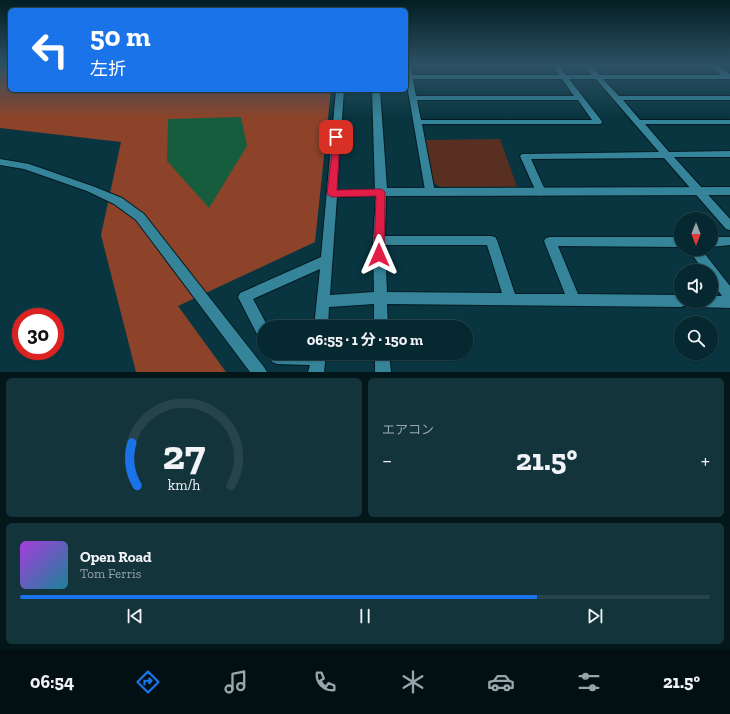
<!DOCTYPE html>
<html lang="ja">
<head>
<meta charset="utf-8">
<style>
	body { margin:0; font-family:"Zilla Slab","Noto Sans JP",serif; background:#14343c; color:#f1f3f6; height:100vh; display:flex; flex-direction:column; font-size:15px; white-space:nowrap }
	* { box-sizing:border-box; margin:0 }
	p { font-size:13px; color:#98a6ab }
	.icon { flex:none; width:22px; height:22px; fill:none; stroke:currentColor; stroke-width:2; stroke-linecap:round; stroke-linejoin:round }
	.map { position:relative; height:372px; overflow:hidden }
	.drawer { display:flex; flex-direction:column; gap:6px; padding:6px; background:#03161a; flex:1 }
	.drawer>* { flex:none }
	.top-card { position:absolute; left:8px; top:8px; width:400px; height:84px; border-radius:6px; box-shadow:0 1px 3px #0004,0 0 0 1px #27444c; background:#1a73e8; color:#fff; overflow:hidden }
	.needle { width:26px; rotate:180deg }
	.controls { position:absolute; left:674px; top:212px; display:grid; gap:8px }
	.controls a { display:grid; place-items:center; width:44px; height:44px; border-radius:50%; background:#062830; box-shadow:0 1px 3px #0004,0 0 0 1px #27444c; font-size:20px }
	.speed { position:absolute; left:12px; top:308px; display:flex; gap:8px; font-size:20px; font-weight:700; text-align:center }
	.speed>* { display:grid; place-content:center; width:52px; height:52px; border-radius:50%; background:#062830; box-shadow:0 1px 3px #0004,0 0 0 1px #27444c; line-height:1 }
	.speed .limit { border:6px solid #d22; background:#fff; color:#111 }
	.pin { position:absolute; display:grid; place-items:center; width:34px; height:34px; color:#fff; margin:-17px; border-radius:8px; box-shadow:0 2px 6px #0006 }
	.me { position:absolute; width:44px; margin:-22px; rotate:0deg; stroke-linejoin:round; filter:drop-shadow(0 0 3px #0008) }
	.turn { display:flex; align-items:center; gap:14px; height:84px; padding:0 16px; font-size:18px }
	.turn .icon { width:52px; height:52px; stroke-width:2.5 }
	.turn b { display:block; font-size:28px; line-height:34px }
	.big { font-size:30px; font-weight:700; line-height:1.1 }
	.drawer .widget { flex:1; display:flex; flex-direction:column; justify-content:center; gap:6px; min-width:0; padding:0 14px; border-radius:6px; background:#14343c }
	.drawer .dial { align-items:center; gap:0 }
	.dial svg { height:104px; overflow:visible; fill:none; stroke:#27444c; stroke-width:7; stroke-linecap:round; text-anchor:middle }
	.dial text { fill:#f1f3f6; stroke:none }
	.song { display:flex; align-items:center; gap:12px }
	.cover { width:48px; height:48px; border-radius:6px; background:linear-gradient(135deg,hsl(280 70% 55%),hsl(190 70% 35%)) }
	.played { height:4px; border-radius:2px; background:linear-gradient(90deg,#1a73e8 75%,#27444c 75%) }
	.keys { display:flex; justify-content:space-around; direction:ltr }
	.heat { display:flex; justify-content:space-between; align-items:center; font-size:22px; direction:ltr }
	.drawer .tiles { flex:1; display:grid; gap:6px; grid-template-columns:1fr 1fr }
	.widget:last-child { grid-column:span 2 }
	.trip { position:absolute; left:257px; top:320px; width:216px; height:40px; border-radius:20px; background:#062830; box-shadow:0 1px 3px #0004,0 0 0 1px #27444c; font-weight:700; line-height:40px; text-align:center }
	.tabs { display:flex; height:64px; justify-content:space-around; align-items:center; background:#021013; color:#98a6ab }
	.tabs .icon { width:28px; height:28px }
	.tabs .current { color:#1a73e8 }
	.tabs b { font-size:18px; color:#f1f3f6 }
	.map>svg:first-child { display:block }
	.green { fill:#592f21 }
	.forest { fill:#8d4329 }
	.water { fill:#165d3e }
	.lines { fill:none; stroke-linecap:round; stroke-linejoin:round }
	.minor-casing { stroke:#031a21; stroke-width:2 }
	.tertiary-casing { stroke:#031a21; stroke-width:2 }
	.minor { fill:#35849a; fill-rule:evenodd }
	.tertiary { fill:#35849a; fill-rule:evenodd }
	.route { fill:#e11d48; stroke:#92132f }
</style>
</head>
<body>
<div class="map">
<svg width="730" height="372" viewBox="0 0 730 372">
	<rect width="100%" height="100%" fill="#083540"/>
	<path class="green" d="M500,139L517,187H440L433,182L425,140Z"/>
	<path class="forest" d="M0,65H10V90H331L315,242L178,306L226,372H136L101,235L121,142L0,128Z"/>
	<path class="water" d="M241,117L247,146L209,208L167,161L168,119Z"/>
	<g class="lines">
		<defs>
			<g id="minor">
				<path d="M406,65H410L412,75H559L552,65H559L566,75H592L584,65H591L600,75H721L709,65H717L730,74V79H603L619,96H730V100H623L640,120H730V124H645L669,152L730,151V157H674L730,219V230L726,229L664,158L531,159L546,192L541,196L537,194L520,156L522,154L659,152L596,79H569L601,120L602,122L601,124H422L435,193L434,196H426L406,79ZM413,79H562L574,96H416ZM417,100H578L592,120H421Z"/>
				<path d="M336,90H344L337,190H385L386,192L385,236H491L495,237L497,240L515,294H565L544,241L546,238L550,237H681V247L558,246L578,294L681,295V301H688L686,305L681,307L387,304L388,327H374V304L329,307L328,327H314L320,269L253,299L268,327H264V340L259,338L238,297L240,293L321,257ZM376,196L373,241L374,292L330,295L337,197ZM385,245H487L502,293L387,292Z"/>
				<path d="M0,159L29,164L95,187L122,198L144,214L264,367L267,372H250L136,220L114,204L87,191L24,169L0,165Z"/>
				<path d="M711,237H730V245L711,247Z"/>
				<path d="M688,249H701L730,286V308L697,307L692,305L690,301H711V296H722L711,281V271H704Z"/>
				<path d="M268,353H326L324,372H308L310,365L277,364L272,362Z"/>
				<path d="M375,353H389L391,372H375Z"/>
			</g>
			<path id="tertiary" d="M372,90H380L387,188L730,187V195L381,196L377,195L375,192Z"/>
		</defs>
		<use href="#minor" class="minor-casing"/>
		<use href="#tertiary" class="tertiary-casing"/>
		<use href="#minor" class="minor"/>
		<use href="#tertiary" class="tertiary"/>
	</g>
	<linearGradient id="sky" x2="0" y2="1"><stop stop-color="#041d23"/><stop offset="0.55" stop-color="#2c5164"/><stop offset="1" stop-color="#2c5164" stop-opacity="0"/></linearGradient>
	<rect width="730" height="118" fill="url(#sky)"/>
	<path class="route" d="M334,135H339L340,137L337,190L381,189L385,192L384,255L383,258L379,260L375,258L374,255L376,196L332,197L327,194Z"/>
</svg>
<div class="controls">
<a><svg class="needle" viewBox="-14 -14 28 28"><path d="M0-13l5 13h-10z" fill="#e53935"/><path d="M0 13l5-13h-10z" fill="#98a6ab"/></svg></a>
<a><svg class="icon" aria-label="sound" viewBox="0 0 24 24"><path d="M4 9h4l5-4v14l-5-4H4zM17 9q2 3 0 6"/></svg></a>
<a><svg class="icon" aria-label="search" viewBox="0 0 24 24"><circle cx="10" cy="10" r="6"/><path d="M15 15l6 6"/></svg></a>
</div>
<div class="speed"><div class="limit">30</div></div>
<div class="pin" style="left:336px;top:137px;background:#d93025"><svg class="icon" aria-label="arrive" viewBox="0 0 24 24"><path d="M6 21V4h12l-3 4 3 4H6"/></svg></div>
<svg class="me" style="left:379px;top:255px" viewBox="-20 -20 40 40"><path d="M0-17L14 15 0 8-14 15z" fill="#e11d48" stroke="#fff" stroke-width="4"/></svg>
<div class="trip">06:55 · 1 分 · 150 m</div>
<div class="top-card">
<div class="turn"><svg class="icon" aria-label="left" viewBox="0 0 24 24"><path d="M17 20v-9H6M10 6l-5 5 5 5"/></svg><div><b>50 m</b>左折</div></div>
</div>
</div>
<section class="drawer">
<div class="tiles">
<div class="widget dial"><svg viewBox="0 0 100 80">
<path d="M14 69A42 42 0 1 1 86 69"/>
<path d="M14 69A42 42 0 0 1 10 36" stroke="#1a73e8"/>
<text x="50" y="56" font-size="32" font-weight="700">27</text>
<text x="50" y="72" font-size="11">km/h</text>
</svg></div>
<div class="widget"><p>エアコン</p>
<div class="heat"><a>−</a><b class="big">21.5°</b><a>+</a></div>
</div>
<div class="widget">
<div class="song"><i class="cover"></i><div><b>Open Road</b><p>Tom Ferris</p></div></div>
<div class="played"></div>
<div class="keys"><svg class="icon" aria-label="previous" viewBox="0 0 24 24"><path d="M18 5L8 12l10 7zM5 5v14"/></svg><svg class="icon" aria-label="pause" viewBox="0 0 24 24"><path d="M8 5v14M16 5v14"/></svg><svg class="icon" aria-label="next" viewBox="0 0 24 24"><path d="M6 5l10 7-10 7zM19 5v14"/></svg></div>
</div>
</div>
</section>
<nav class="tabs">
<b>06:54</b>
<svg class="icon current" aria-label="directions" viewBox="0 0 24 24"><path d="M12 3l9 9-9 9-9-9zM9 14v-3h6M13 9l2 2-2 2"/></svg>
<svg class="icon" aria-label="music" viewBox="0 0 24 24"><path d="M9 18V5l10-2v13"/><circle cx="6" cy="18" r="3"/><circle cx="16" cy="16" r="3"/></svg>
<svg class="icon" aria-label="phone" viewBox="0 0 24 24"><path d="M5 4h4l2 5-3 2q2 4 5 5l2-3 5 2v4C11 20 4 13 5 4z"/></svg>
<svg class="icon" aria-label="climate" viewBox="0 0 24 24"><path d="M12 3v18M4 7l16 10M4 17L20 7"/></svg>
<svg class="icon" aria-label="car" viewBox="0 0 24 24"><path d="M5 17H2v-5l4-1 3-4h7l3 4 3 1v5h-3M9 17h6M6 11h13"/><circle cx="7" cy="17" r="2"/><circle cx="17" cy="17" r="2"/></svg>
<svg class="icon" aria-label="filters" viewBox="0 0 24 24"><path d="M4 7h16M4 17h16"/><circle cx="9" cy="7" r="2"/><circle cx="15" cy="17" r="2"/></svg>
<b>21.5°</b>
</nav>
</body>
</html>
